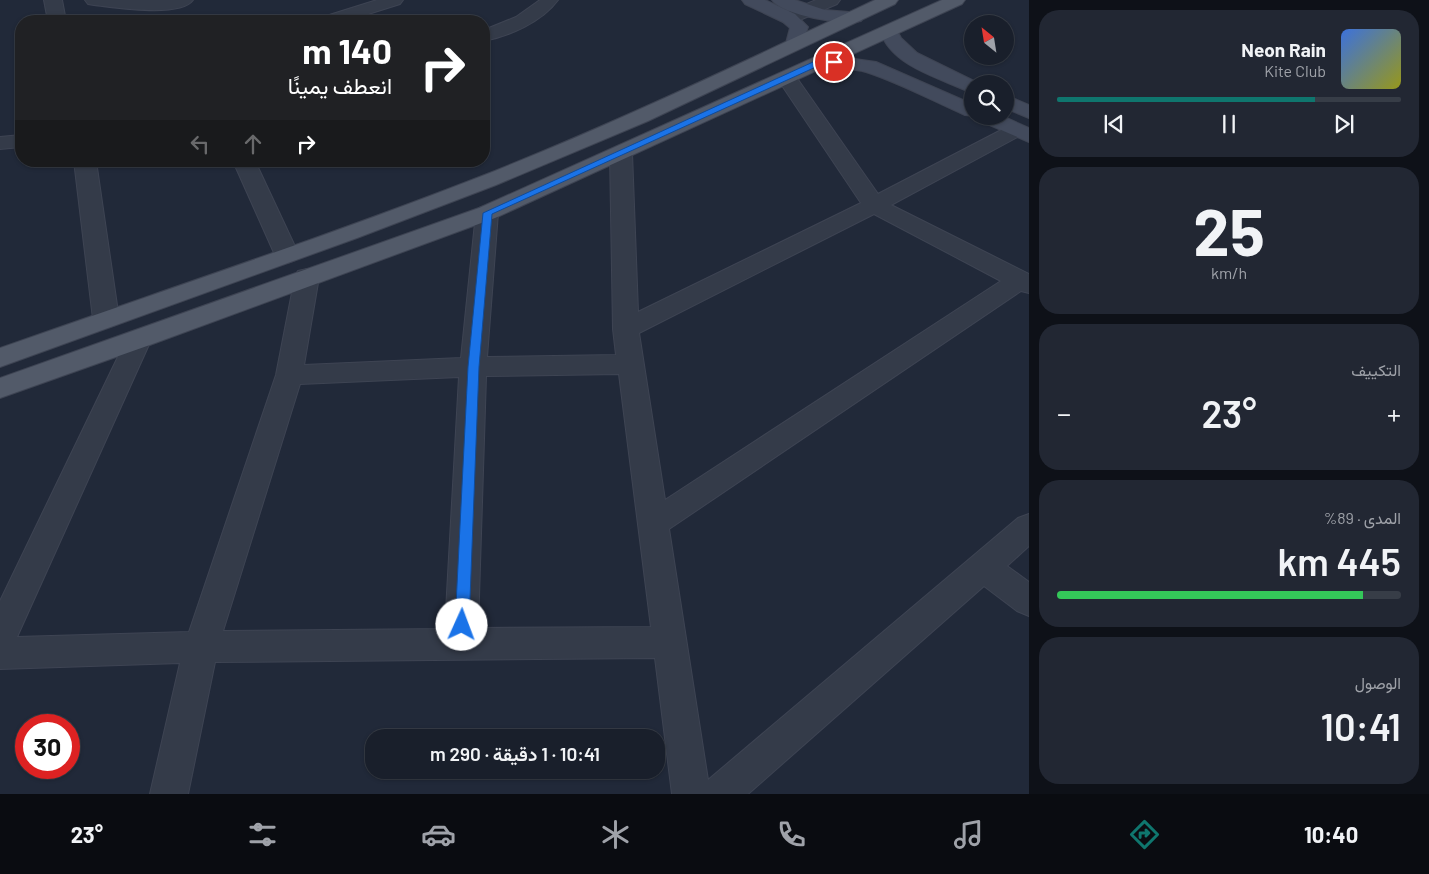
<!DOCTYPE html>
<html lang="ar">
<head>
<meta charset="utf-8">
<style>
	body { margin:0; font-family:Barlow,Vazirmatn,sans-serif; background:#222733; color:#f1f3f6; direction:rtl; height:100vh; display:flex; flex-direction:column; font-size:19px; white-space:nowrap }
	* { box-sizing:border-box; margin:0 }
	p { font-size:16px; color:#9fa2a9 }
	.icon { flex:none; width:28px; height:28px; fill:none; stroke:currentColor; stroke-width:2; stroke-linecap:round; stroke-linejoin:round }
	.map { position:relative; flex:1; overflow:hidden; direction:ltr }
	.details { display:flex; flex-direction:column; gap:10px; padding:10px; background:#0e1118; width:400px }
	.details>* { flex:none }
	.guide { position:absolute; left:15px; top:15px; width:475px; height:152px; border-radius:20px; box-shadow:0 1px 4px #0004,0 0 0 1px #373d47; direction:rtl; background:#202124; color:#fff; overflow:hidden }
	.needle { width:32px; rotate:330deg }
	.fabs { position:absolute; left:964px; top:15px; display:grid; gap:10px }
	.fabs a { display:grid; place-items:center; width:50px; height:50px; border-radius:50%; background:#191f2b; box-shadow:0 1px 4px #0004,0 0 0 1px #373d47; font-size:25px }
	.speed { position:absolute; left:15px; top:714px; display:flex; gap:10px; font-size:25px; font-weight:700; text-align:center }
	.speed>* { display:grid; place-content:center; width:65px; height:65px; border-radius:50%; background:#191f2b; box-shadow:0 1px 4px #0004,0 0 0 1px #373d47; line-height:1 }
	.speed .limit { border:8px solid #d22; background:#fff; color:#111 }
	.pin { position:absolute; display:grid; place-items:center; width:42px; height:42px; color:#fff; margin:-21px; border:2px solid #fff; border-radius:50%; box-shadow:0 1px 5px #0007 }
	.me { position:absolute; width:55px; margin:-28px; rotate:2deg; stroke-linejoin:round; filter:drop-shadow(0 0 4px #0008) }
	.turn { display:flex; align-items:center; gap:18px; height:105px; padding:0 15px; font-size:22px }
	.turn .icon { width:65px; height:65px; stroke-width:2.5 }
	.turn b { display:block; font-size:35px; line-height:42px }
	.lanes { display:flex; align-items:center; height:48px; padding:0 15px; background:#0003; justify-content:center; gap:25px; direction:ltr }
	.lanes .off { opacity:.35 }
	.big { font-size:38px; font-weight:600; line-height:1.1 }
	.details .widget { flex:1; display:flex; flex-direction:column; justify-content:center; gap:8px; min-width:0; padding:0 18px; border-radius:20px; background:#222733 }
	.details .dial { align-items:center; gap:0 }
	.dial b { font-size:65px; line-height:1 }
	.song { display:flex; align-items:center; gap:15px }
	.cover { width:60px; height:60px; border-radius:8px; background:linear-gradient(135deg,hsl(220 70% 55%),hsl(60 70% 35%)) }
	.played { height:5px; border-radius:2px; background:linear-gradient(90deg,#0f766e 75%,#373d47 75%) }
	.keys { display:flex; justify-content:space-around; direction:ltr }
	.heat { display:flex; justify-content:space-between; align-items:center; font-size:28px; direction:ltr }
	.charge { height:8px; border-radius:4px; background:linear-gradient(90deg,#34c759 89%,#373d47 0) }
	.trip { position:absolute; left:365px; top:729px; width:300px; height:50px; border-radius:20px; background:#191f2b; box-shadow:0 1px 4px #0004,0 0 0 1px #373d47; font-weight:600; line-height:50px; text-align:center; direction:rtl }
	.menu { display:flex; height:80px; justify-content:space-around; align-items:center; background:#0a0c11; color:#9fa2a9 }
	.menu .icon { width:35px; height:35px }
	.menu .current { color:#0f766e }
	.menu b { font-size:22px; color:#f1f3f6 }
	main { display:flex; flex:1; min-height:0 }
	.map>svg:first-child { display:block }
	.lines { fill:none; stroke-linecap:round; stroke-linejoin:round }
	.street-casing { stroke:#3e4453; stroke-width:2 }
	.secondary-casing { stroke:#3e4453; stroke-width:2 }
	.primary-casing { stroke:#3e4453; stroke-width:2 }
	.street { fill:#343b49; fill-rule:evenodd }
	.secondary { fill:#424a5c; fill-rule:evenodd }
	.primary { fill:#525a69; fill-rule:evenodd }
	.route { fill:#1a73e8; stroke:#114b97 }
</style>
</head>
<body>
<main>
<section class="details">
<div class="widget">
<div class="song"><i class="cover"></i><div><b>Neon Rain</b><p>Kite Club</p></div></div>
<div class="played"></div>
<div class="keys"><svg class="icon" aria-label="previous" viewBox="0 0 24 24"><path d="M18 5L8 12l10 7zM5 5v14"/></svg><svg class="icon" aria-label="pause" viewBox="0 0 24 24"><path d="M8 5v14M16 5v14"/></svg><svg class="icon" aria-label="next" viewBox="0 0 24 24"><path d="M6 5l10 7-10 7zM19 5v14"/></svg></div>
</div>
<div class="widget dial"><b>25</b><p>km/h</p></div>
<div class="widget"><p>التكييف</p>
<div class="heat"><a>−</a><b class="big">23°</b><a>+</a></div>
</div>
<div class="widget"><p>المدى · 89%</p><b class="big">445 km</b><div class="charge"></div></div>
<div class="widget"><p>الوصول</p><b class="big">10:41</b></div>
</section>
<div class="map">
<svg width="1029" height="794" viewBox="0 0 1029 794">
	<rect width="100%" height="100%" fill="#212939"/>
	<g class="lines">
		<defs>
			<g id="street">
				<path d="M44,0H62L66,21H48Z"/>
				<path d="M85,0H193C180,18 114,7 94,5L88,4Z"/>
				<path d="M377,0H403L400,4L346,21H320L323,17Z"/>
				<path d="M540,0H558C542,22 509,36 484,41V30L516,17Z"/>
				<path d="M816,0H840L837,4L795,22L789,23L783,22L780,18L783,14Z"/>
				<path d="M787,72L794,74L878,194L1009,126L1016,124L1023,126L1026,130L1023,134L891,205L1029,274V293L1021,291L669,529L708,780L1018,518L1029,514V546L1007,566L1029,582V616L1017,611L984,586L748,794H672L655,658L215,662L188,794H150L180,663L0,669V601L129,334L138,331L147,334L151,340L17,637L189,632L276,375L295,277L298,271L307,269L316,271L319,277L304,365L461,358L476,213L479,208L487,206L495,208L498,213L487,357L616,355L613,329L610,153L614,149L621,147L628,149L632,153L638,312L861,203L777,78L780,74ZM874,214L1001,281L665,500L639,333ZM619,374L651,627L478,628L486,376ZM459,377L445,629L223,631L300,384Z"/>
				<path d="M21,135V147L0,149V137Z"/>
				<path d="M74,161H96L119,319L115,325L106,328L97,325L93,319Z"/>
				<path d="M233,161H255L299,255L295,260L287,263L279,260L275,255Z"/>
			</g>
			<g id="secondary">
				<path d="M742,0H765L795,14L808,27L801,47L795,48L789,47L786,43L790,28L783,22L745,4Z"/>
				<path d="M772,0H795L825,10L861,13L864,17L861,21C842,25 784,16 772,0Z"/>
				<path d="M889,26L895,27L901,38L917,53L980,84H972V92L965,90C936,77 891,65 880,31L883,27Z"/>
				<path d="M834,56L876,62L972,104V116H975L965,115C933,101 900,83 866,72C848,66 826,72 809,68L807,64L809,60Z"/>
				<path d="M1005,95L1029,105V118L1005,108Z"/>
				<path d="M975,116H1002L1029,128V142L978,120Z"/>
			</g>
			<g id="primary">
				<path d="M875,0H898L895,4L648,121L496,185L357,238L0,367V348C161,291 323,238 482,176C616,123 745,61 875,0Z"/>
				<path d="M942,0H965L962,4L495,218L147,346L0,398V378L479,208Z"/>
			</g>
		</defs>
		<use href="#street" class="street-casing"/>
		<use href="#secondary" class="secondary-casing"/>
		<use href="#primary" class="primary-casing"/>
		<use href="#street" class="street"/>
		<use href="#secondary" class="secondary"/>
		<use href="#primary" class="primary"/>
	</g>
	<path class="route" d="M834,60H836V64L818,66L492,214L479,367L469,625L467,630L462,631L457,630L455,625L468,367L483,213L813,62Z"/>
</svg>
<div class="fabs">
<a><svg class="needle" viewBox="-14 -14 28 28"><path d="M0-13l5 13h-10z" fill="#e53935"/><path d="M0 13l5-13h-10z" fill="#9fa2a9"/></svg></a>
<a><svg class="icon" aria-label="search" viewBox="0 0 24 24"><circle cx="10" cy="10" r="6"/><path d="M15 15l6 6"/></svg></a>
</div>
<div class="speed"><div class="limit">30</div></div>
<div class="pin" style="left:834px;top:62px;background:#d93025"><svg class="icon" aria-label="arrive" viewBox="0 0 24 24"><path d="M6 21V4h12l-3 4 3 4H6"/></svg></div>
<svg class="me" style="left:462px;top:625px" viewBox="-20 -20 40 40"><circle r="19" fill="#fff"/><path d="M0-13L10 11 0 6-10 11z" fill="#1a73e8"/></svg>
<div class="trip">10:41 · 1 دقيقة · 290 m</div>
<div class="guide">
<div class="turn"><svg class="icon" aria-label="right" viewBox="0 0 24 24"><path d="M7 20v-9h11M14 6l5 5-5 5"/></svg><div><b>140 m</b>انعطف يمينًا</div></div>
<div class="lanes"><svg class="icon off" aria-label="left" viewBox="0 0 24 24"><path d="M17 20v-9H6M10 6l-5 5 5 5"/></svg><svg class="icon off" aria-label="ahead" viewBox="0 0 24 24"><path d="M12 20V5M6 11l6-6 6 6"/></svg><svg class="icon" aria-label="right" viewBox="0 0 24 24"><path d="M7 20v-9h11M14 6l5 5-5 5"/></svg></div>
</div>
</div>
</main>
<nav class="menu">
<b>10:40</b>
<svg class="icon current" aria-label="directions" viewBox="0 0 24 24"><path d="M12 3l9 9-9 9-9-9zM9 14v-3h6M13 9l2 2-2 2"/></svg>
<svg class="icon" aria-label="music" viewBox="0 0 24 24"><path d="M9 18V5l10-2v13"/><circle cx="6" cy="18" r="3"/><circle cx="16" cy="16" r="3"/></svg>
<svg class="icon" aria-label="phone" viewBox="0 0 24 24"><path d="M5 4h4l2 5-3 2q2 4 5 5l2-3 5 2v4C11 20 4 13 5 4z"/></svg>
<svg class="icon" aria-label="climate" viewBox="0 0 24 24"><path d="M12 3v18M4 7l16 10M4 17L20 7"/></svg>
<svg class="icon" aria-label="car" viewBox="0 0 24 24"><path d="M5 17H2v-5l4-1 3-4h7l3 4 3 1v5h-3M9 17h6M6 11h13"/><circle cx="7" cy="17" r="2"/><circle cx="17" cy="17" r="2"/></svg>
<svg class="icon" aria-label="filters" viewBox="0 0 24 24"><path d="M4 7h16M4 17h16"/><circle cx="9" cy="7" r="2"/><circle cx="15" cy="17" r="2"/></svg>
<b>23°</b>
</nav>
</body>
</html>
